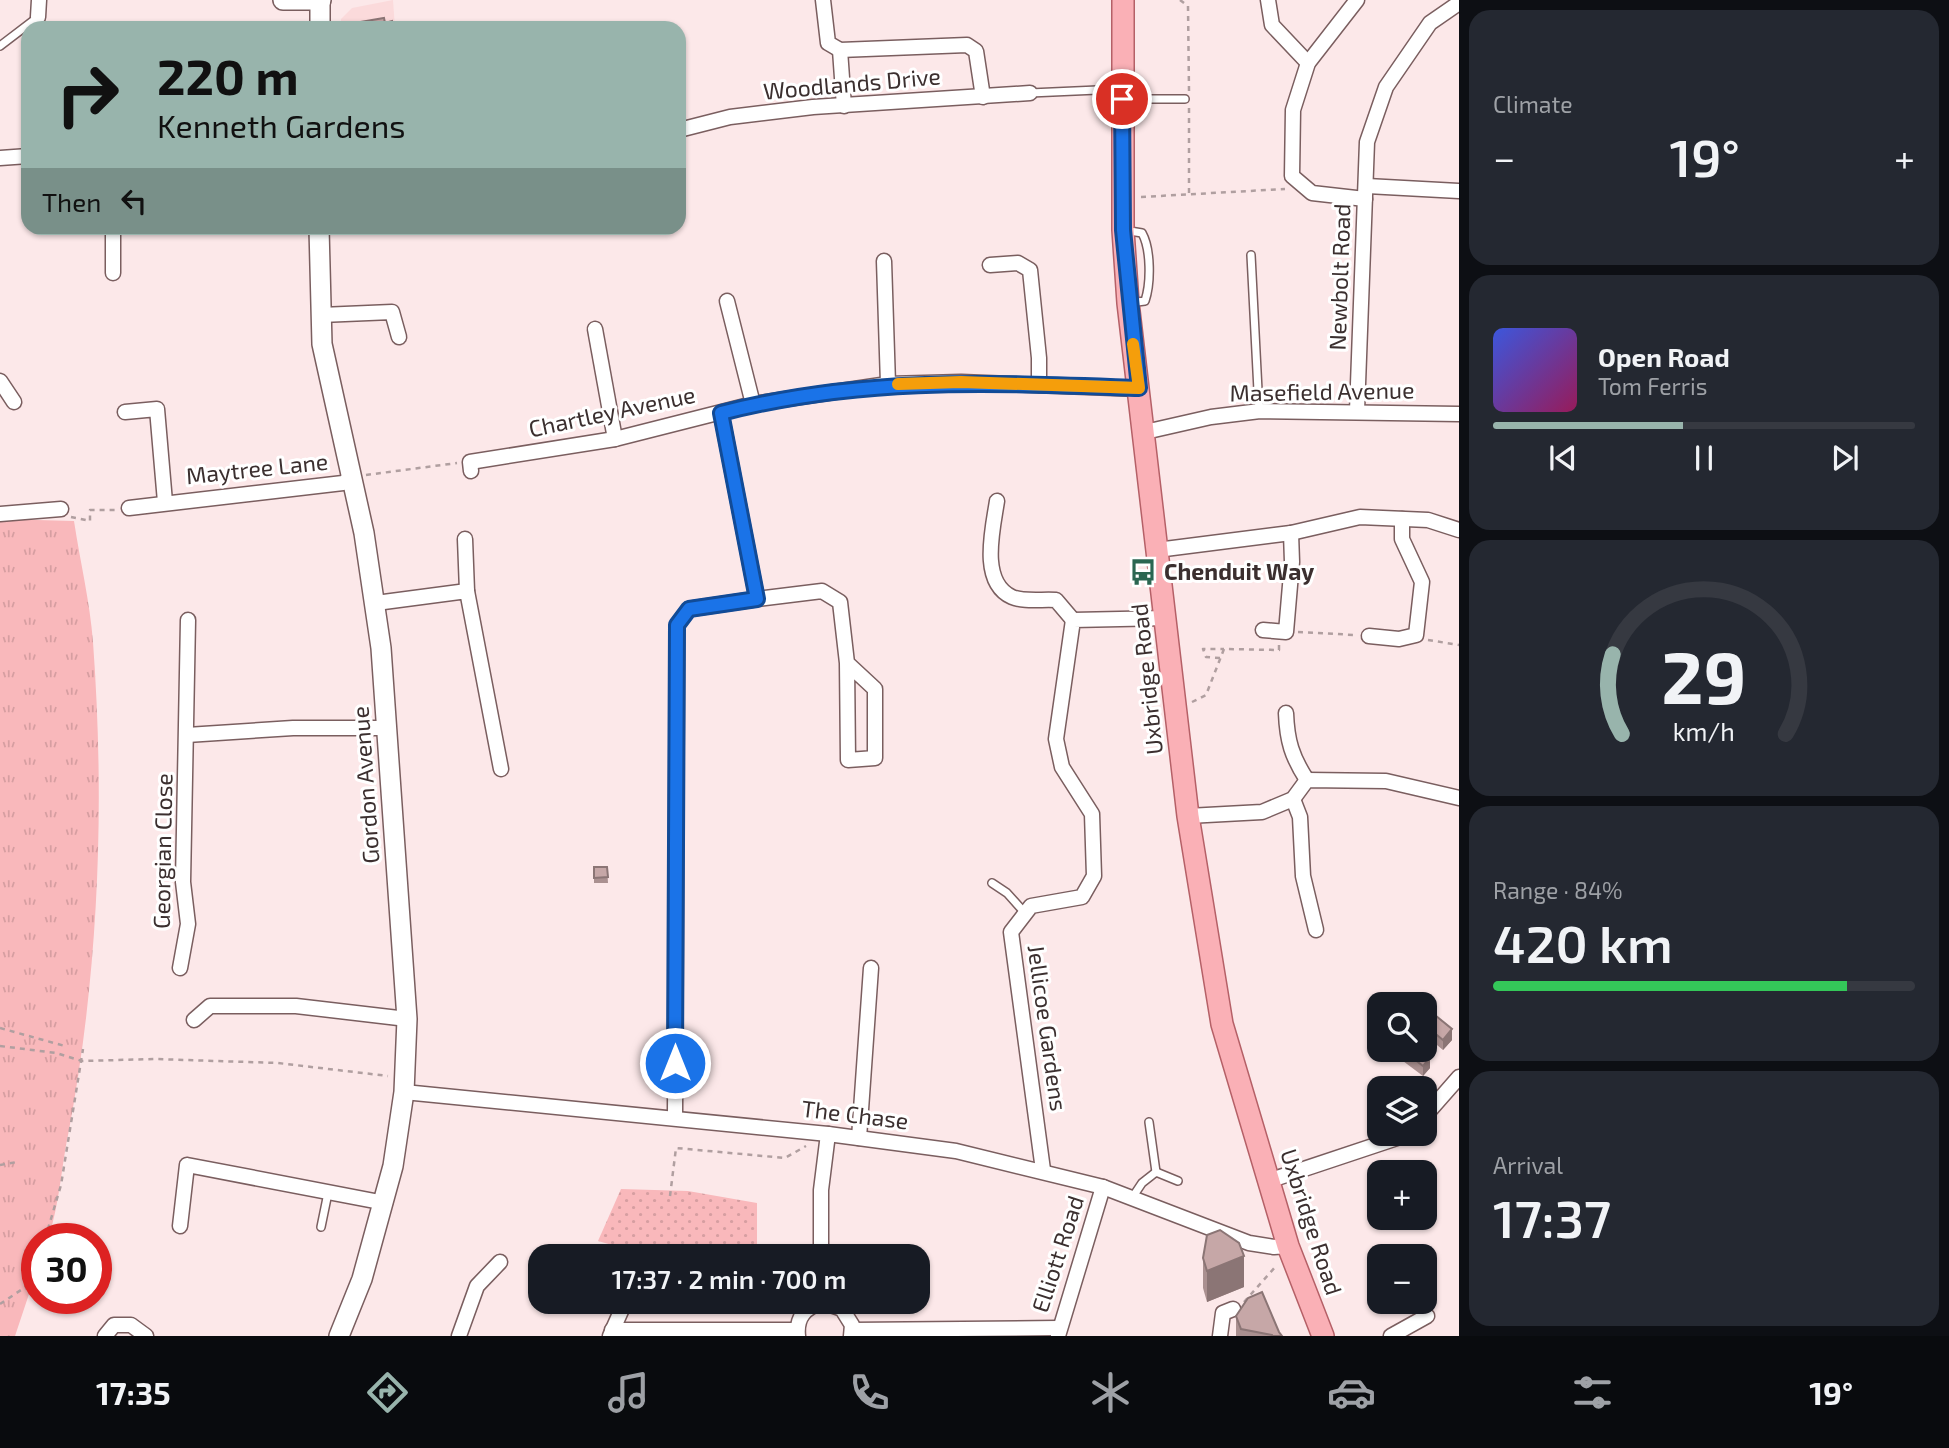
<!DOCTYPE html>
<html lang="en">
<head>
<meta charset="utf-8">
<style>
	body { margin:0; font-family:"Exo 2",sans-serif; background:#242831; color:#f1f3f6; height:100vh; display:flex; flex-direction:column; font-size:26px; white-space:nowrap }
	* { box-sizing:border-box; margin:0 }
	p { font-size:23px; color:#9ea1a6 }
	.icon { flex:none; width:38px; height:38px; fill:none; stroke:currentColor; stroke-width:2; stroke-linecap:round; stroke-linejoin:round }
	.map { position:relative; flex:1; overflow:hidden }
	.drawer { display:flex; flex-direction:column; gap:10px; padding:10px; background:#0d0f14; width:490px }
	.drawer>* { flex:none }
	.hud { position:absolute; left:21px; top:21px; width:665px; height:214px; border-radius:21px; box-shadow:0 2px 5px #0004; background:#98b4ac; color:#111; overflow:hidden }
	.buttons { position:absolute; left:1367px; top:992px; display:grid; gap:14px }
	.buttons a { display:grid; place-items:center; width:70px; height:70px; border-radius:14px; background:#171b24; box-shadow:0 2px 5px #0004; font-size:35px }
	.speed { position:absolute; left:21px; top:1223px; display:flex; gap:14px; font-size:35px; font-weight:700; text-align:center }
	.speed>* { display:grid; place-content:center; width:91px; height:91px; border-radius:50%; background:#171b24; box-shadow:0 2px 5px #0004; line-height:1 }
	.speed .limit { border:10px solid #d22; background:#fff; color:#111 }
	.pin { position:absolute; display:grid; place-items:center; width:60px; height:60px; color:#fff; margin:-30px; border:4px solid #fff; border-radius:50%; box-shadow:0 2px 7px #0007 }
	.me { position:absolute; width:77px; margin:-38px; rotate:0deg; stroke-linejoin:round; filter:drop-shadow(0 0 5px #0008) }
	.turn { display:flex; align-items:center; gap:24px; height:147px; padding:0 21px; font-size:32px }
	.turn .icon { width:91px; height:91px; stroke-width:2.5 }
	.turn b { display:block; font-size:49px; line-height:60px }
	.then { display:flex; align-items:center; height:66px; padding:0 21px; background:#0003; gap:14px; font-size:26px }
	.big { font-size:52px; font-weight:600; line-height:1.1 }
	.drawer .widget { flex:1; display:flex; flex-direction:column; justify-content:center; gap:10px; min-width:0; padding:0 24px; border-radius:21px; background:#242831 }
	.drawer .dial { align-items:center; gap:0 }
	.dial svg { height:182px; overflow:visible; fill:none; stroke:#363941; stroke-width:7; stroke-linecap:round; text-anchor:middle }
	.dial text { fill:#f1f3f6; stroke:none }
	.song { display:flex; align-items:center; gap:21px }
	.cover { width:84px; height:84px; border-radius:10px; background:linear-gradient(135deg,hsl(230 70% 55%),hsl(330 70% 35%)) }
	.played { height:7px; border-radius:4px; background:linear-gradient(90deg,#98b4ac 45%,#363941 45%) }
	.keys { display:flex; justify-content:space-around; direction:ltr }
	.heat { display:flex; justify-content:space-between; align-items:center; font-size:38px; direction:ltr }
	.charge { height:10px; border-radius:5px; background:linear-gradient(90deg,#34c759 84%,#363941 0) }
	.trip { position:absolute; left:528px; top:1244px; width:402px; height:70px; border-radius:21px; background:#171b24; box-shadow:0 2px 5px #0004; font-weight:600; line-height:70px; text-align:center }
	.tabs { display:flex; height:112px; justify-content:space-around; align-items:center; background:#090b0e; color:#9ea1a6 }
	.tabs .icon { width:49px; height:49px }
	.tabs .active { color:#98b4ac }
	.tabs b { font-size:32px; color:#f1f3f6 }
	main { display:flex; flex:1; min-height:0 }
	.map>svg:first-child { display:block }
	.built { fill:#fbdadb }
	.grass { fill:url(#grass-tufts) }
	.park { fill:url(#park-dots) }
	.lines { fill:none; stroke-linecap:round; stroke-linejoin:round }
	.lane-casing { stroke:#7a5e5f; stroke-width:10 }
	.street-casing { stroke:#7a5e5f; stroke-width:17 }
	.secondary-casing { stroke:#7a5e5f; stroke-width:22 }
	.primary-casing { stroke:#b56067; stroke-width:24 }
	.path { stroke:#b09fa0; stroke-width:2.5; stroke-dasharray:5 5; stroke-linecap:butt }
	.lane { stroke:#fff; stroke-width:7 }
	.street { stroke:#fff; stroke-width:14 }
	.secondary { stroke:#fff; stroke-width:19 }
	.primary { stroke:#fab0b6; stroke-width:21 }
	.wall { fill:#aa9090 }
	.shaded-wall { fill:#8b7575 }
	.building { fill:#c6a7a7; stroke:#8b7575; stroke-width:2 }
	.route-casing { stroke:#114b97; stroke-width:18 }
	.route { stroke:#1a73e8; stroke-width:12 }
	.slow { stroke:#f59e0b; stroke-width:12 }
	.labels { text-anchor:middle; stroke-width:6; stroke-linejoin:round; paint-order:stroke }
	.street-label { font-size:23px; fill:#3b2f2f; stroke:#fff }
	.poi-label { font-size:23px; font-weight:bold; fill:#3b2f2f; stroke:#fff; text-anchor:start }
</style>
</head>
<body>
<main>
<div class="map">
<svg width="1459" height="1336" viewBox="0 0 1459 1336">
	<defs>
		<pattern id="grass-tufts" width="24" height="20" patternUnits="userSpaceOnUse" patternTransform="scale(1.75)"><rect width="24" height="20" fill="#f9b8bb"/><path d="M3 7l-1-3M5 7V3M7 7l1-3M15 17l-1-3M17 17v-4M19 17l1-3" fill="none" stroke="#d69ea1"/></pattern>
		<pattern id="park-dots" width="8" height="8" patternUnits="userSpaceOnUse" patternTransform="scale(1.75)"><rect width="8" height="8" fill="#f9b8bb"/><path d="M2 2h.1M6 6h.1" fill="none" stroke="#d69ea1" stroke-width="1.8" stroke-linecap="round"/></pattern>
	</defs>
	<rect width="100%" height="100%" fill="#fce8e9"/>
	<path class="built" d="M393,0L395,28H341V19L352,8Z"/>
	<path class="grass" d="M0,519L74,521C80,561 90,602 93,642C105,805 99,969 69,1130C61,1167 60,1203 48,1239H37V1270L15,1336H0Z"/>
	<path class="park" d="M621,1189L688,1191L757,1203V1256H651L598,1241Z"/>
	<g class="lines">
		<defs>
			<g id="lane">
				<path d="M0,46L38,17"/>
				<path d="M1030,93L1120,89"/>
				<path d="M1126,99H1185"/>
				<path d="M1124,230L1142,233C1151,249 1151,283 1145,301L1129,303"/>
				<path d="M1251,255L1259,410"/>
				<path d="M992,883L1007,893L1025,913"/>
				<path d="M1149,1122L1156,1172"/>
				<path d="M1132,1198L1142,1183L1156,1172L1178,1181"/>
				<path d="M321,1227L328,1193"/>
			</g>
			<g id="street">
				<path d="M823,0L828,43L840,50L967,45L976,51L983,97"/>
				<path d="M1268,0L1272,25L1308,63"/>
				<path d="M1357,0L1308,63L1293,110L1292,176L1312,193L1365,199"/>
				<path d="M38,17L39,0"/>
				<path d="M840,50L844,106"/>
				<path d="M679,130L730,117L813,107L1030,93"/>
				<path d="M0,158L28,156"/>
				<path d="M1367,186L1459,191"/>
				<path d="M113,228V273"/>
				<path d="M884,261L888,384"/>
				<path d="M990,265L1018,263L1030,270L1039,358V385"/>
				<path d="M727,301L753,404"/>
				<path d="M321,315L392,312L399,337"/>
				<path d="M595,329L615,439"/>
				<path d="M0,381L14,402"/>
				<path d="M1357,411L1367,142L1386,87L1430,23L1459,3"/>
				<path d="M125,412L157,409L165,502"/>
				<path d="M721,413L757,599L822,591L840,602L847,663L848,760L875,758V689L847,663"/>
				<path d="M1145,432L1211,417L1260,411L1459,414"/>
				<path d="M471,471L470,462L615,439L753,404L888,384L961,382L1139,389"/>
				<path d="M997,501C993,528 979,582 1012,597C1023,602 1043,599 1056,600L1073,620"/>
				<path d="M129,508L343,483L352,477"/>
				<path d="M0,514L61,509"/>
				<path d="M465,539L467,591"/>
				<path d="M1157,550L1291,533L1360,517L1428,520L1459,530"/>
				<path d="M376,603L467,591L501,769"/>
				<path d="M1263,630L1286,632L1292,562L1291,533"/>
				<path d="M1369,636L1399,639L1416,635L1422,582L1402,539V519"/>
				<path d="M1286,713C1287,741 1292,757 1307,780"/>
				<path d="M187,735L293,728H387"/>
				<path d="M1293,799L1300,817L1303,876L1316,930"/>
				<path d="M1188,816L1262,812L1293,799L1307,780L1386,781L1459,798"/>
				<path d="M180,968L188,924L183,882L188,620"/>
				<path d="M194,1020L210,1006H296L407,1019"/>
				<path d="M404,1092L828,1134L956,1151L1103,1187L1249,1243L1274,1247L1288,1246"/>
				<path d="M1424,1117L1459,1077"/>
				<path d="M675,1118L677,625L689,609L757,599"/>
				<path d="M859,1138L871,968"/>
				<path d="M1043,1170L1011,932L1031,906L1082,897L1094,876L1092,814L1062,767L1056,739L1073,620L1167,618"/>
				<path d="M1268,1181L1409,1134"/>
				<path d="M180,1226L187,1165L385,1203"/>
				<path d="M821,1256V1190L828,1134"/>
				<path d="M612,1330H797"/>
				<path d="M852,1330L1058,1328"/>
				<path d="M105,1336L114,1325H131L146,1336"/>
				<path d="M459,1336L477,1286L500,1262"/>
				<path d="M610,1336L625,1302"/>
				<path d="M798,1336C796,1317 805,1308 822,1302L842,1309L852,1325L851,1336"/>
				<path d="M1058,1336L1103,1187"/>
				<path d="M1220,1336L1223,1313L1233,1309"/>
				<path d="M1391,1336L1427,1316"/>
			</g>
			<g id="secondary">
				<path d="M283,0H321"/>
				<path d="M320,28V0"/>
				<path d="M319,228L322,344L364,533L381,648L407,1019L404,1092L393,1166L362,1279L339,1336"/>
			</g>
			<path id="primary" d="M1123,0V230L1128,303L1188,816L1222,1024L1288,1246L1323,1336"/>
		</defs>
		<use href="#lane" class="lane-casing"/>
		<use href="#street" class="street-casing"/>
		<use href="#secondary" class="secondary-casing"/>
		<use href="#primary" class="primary-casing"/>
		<g class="path">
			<path d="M1180,0L1188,6L1189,91"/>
			<path d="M1189,108V194"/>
			<path d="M1141,197L1285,189"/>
			<path d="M366,475L457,463"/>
			<path d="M71,517L90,521V510H115"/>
			<path d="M1298,632L1355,635"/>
			<path d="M1428,640L1459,645"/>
			<path d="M1220,658L1206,657L1203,649H1224"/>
			<path d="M1192,702L1206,695L1224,649L1279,650V645"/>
			<path d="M0,1028L65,1046"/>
			<path d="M0,1046L56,1053L82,1061L155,1059L278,1063L388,1076"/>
			<path d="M0,1165L17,1162"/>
			<path d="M670,1196L676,1148L785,1158L806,1146"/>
			<path d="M45,1239L61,1185L83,1049"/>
			<path d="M681,1256L687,1255"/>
			<path d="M1244,1302L1277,1265"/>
			<path d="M0,1304L30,1284L37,1264"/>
		</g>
		<use href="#lane" class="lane"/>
		<use href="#street" class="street"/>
		<use href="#secondary" class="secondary"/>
		<use href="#primary" class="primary"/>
	</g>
	<g class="wall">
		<path d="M594,867H607L608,883H594Z"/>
		<path d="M1424,1018L1452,1040L1443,1050L1437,1045L1428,1056L1430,1068L1423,1076L1403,1061V1050H1424Z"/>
		<path d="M1203,1258L1244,1287L1207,1302L1203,1288Z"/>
		<path d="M1236,1316L1279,1332L1282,1336H1236Z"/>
	</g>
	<g class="shaded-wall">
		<path d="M1452,1029V1040L1443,1050V1040Z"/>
		<path d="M1437,1035V1045L1423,1062V1051Z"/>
		<path d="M1430,1057V1068L1423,1076V1066Z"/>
		<path d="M1244,1256V1287L1207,1302V1271Z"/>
	</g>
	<g class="building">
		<path d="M384,18L385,23L392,21L393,28H354V23Z"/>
		<path d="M594,867H607L608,877L594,878Z"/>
		<path d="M1430,1011L1452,1029L1443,1040L1437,1035L1424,1049V1018Z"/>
		<path d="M1403,1050H1424L1423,1051L1430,1057L1423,1066Z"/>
		<path d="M1220,1230L1239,1243L1244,1256L1207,1271L1203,1258L1207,1235Z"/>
		<path d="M1262,1292L1279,1332L1282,1336H1272V1335L1241,1329L1236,1316L1248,1298Z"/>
	</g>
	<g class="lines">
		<defs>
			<path id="route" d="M675,1063L677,625L689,609L757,599L721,413C864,376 994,383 1139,388L1123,230L1122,99"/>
		</defs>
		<use href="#route" class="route-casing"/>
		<use href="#route" class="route"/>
		<path class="slow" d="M898,384L961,382L1139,388L1133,344"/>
	</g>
	<defs>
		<symbol id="bus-bare" viewBox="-9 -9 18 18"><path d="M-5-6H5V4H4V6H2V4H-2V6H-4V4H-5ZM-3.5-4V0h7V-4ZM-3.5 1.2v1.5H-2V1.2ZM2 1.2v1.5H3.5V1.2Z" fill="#2b6651" stroke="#fff" stroke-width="2.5" paint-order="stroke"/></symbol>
	</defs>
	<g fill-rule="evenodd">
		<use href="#bus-bare" x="1124" y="553" width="38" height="38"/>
	</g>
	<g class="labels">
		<g class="street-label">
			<text transform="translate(852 84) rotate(-5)" y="8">Woodlands Drive</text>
			<text transform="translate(1340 277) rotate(-88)" y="8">Newbolt Road</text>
			<text transform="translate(1322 392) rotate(-1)" y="8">Masefield Avenue</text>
			<text transform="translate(612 412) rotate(-12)" y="8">Chartley Avenue</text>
			<text transform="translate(257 469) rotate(-6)" y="8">Maytree Lane</text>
			<text transform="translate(1147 679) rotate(-96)" y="8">Uxbridge Road</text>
			<text transform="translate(366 785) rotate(-94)" y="8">Gordon Avenue</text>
			<text transform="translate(163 851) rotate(-89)" y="8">Georgian Close</text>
			<text transform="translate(1047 1028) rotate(82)" y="8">Jellicoe Gardens</text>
			<text transform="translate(855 1115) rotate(7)" y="8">The Chase</text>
			<text transform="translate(1311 1222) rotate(72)" y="8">Uxbridge Road</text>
			<text transform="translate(1058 1254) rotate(-72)" y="8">Elliott Road</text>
		</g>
		<g class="poi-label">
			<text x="1164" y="580">Chenduit Way</text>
		</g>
	</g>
</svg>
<div class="buttons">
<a><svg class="icon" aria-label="search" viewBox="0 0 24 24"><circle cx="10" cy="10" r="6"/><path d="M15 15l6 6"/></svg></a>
<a><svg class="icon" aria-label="layers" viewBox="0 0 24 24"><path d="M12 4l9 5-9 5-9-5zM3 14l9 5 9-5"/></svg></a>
<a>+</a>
<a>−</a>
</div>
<div class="speed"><div class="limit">30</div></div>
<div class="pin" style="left:1122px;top:99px;background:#d93025"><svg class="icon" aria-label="arrive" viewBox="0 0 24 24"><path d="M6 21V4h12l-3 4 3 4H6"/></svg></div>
<svg class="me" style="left:675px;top:1063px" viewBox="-20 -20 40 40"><circle r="17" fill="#1a73e8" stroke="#fff" stroke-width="3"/><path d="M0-11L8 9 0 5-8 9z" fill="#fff"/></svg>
<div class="trip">17:37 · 2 min · 700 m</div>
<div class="hud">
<div class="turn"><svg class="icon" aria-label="right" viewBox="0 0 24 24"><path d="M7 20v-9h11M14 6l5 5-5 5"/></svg><div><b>220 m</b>Kenneth Gardens</div></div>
<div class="then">Then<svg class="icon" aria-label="left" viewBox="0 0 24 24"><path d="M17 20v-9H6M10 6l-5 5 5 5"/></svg></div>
</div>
</div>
<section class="drawer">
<div class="widget"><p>Climate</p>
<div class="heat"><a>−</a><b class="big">19°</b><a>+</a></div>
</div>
<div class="widget">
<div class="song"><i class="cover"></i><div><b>Open Road</b><p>Tom Ferris</p></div></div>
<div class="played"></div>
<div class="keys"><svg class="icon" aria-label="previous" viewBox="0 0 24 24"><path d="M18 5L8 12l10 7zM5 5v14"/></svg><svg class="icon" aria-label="pause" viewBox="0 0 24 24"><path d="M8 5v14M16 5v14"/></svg><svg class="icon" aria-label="next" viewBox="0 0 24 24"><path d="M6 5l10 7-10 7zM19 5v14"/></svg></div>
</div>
<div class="widget dial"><svg viewBox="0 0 100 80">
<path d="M14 69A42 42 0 1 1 86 69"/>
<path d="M14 69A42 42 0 0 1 10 34" stroke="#98b4ac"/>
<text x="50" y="56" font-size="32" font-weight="700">29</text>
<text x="50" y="72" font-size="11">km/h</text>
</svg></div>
<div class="widget"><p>Range · 84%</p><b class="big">420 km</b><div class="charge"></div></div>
<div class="widget"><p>Arrival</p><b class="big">17:37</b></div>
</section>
</main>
<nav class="tabs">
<b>17:35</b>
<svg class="icon active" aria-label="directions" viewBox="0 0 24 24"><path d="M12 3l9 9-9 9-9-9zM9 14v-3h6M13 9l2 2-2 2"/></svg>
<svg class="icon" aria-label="music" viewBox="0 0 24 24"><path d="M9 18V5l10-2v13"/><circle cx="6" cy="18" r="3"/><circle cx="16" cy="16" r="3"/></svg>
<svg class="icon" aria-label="phone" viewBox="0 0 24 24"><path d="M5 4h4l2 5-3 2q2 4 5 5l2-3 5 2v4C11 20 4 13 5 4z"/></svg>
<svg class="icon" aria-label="climate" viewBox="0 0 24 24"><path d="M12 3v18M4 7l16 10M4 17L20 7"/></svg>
<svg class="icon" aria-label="car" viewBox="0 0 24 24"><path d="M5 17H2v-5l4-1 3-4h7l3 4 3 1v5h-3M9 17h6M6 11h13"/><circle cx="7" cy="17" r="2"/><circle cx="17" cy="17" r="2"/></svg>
<svg class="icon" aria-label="filters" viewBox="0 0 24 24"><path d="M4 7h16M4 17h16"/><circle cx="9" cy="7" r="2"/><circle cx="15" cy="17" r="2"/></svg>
<b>19°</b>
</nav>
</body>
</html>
